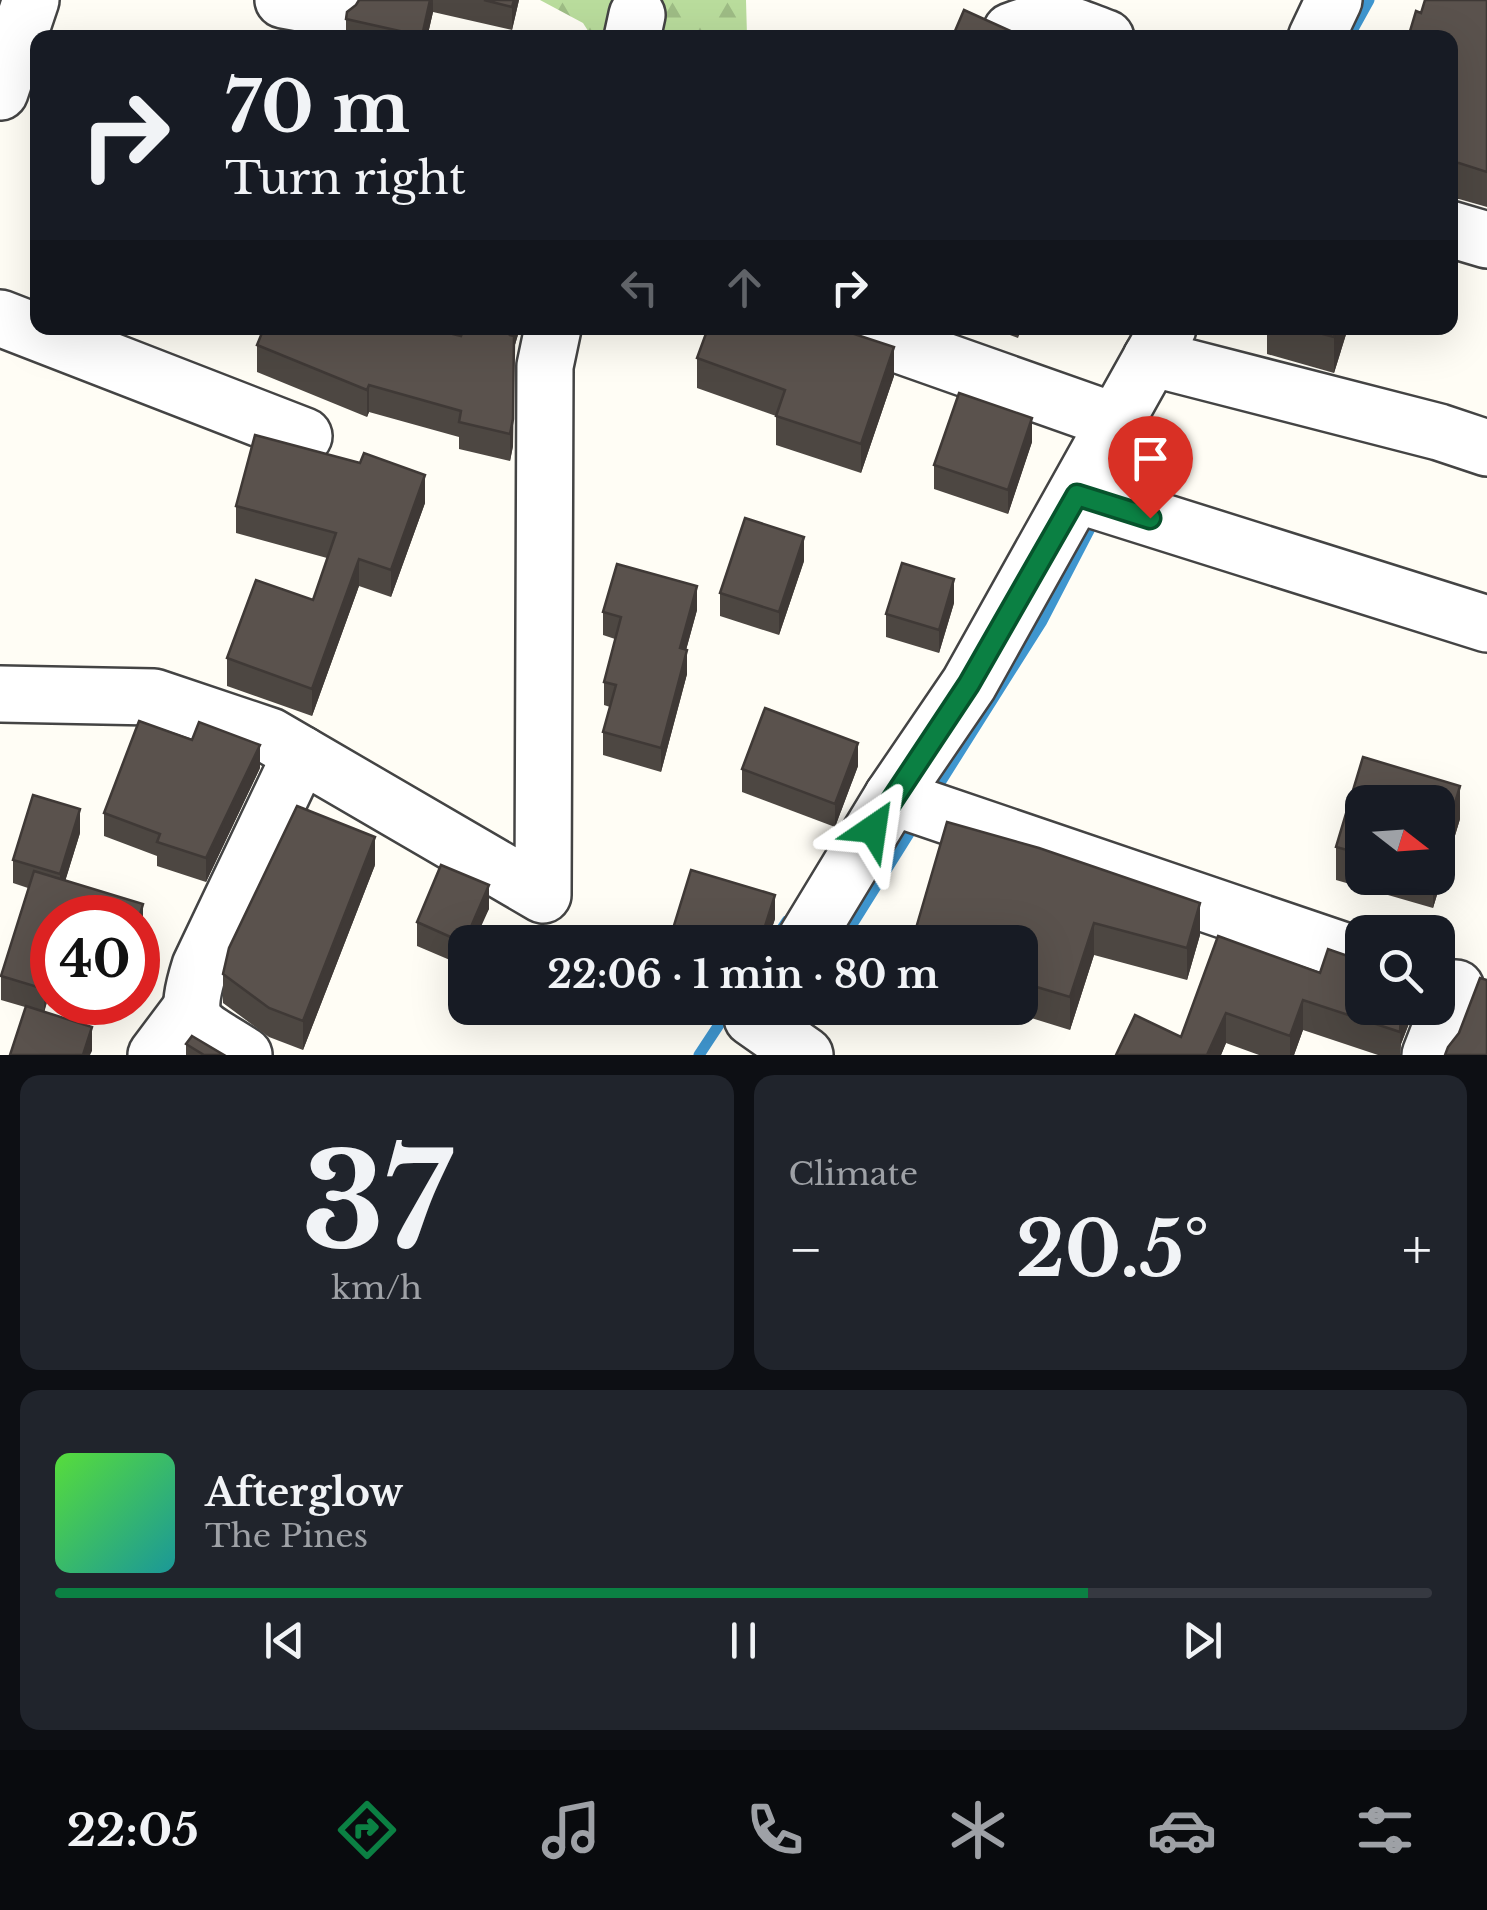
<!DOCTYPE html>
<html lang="en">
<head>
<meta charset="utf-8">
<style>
	body { margin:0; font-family:"Libre Baskerville",serif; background:#20242c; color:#f1f3f6; height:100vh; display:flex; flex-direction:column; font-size:38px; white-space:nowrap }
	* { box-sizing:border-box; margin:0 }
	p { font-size:32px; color:#9ea1a6 }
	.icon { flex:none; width:55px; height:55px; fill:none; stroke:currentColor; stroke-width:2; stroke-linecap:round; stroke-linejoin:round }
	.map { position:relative; height:1055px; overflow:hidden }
	.panel { display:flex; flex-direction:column; gap:20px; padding:20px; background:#0d0f14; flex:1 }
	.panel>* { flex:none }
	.banner { position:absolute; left:30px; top:30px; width:1428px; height:305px; border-radius:20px; box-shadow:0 10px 40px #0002; background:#171b24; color:#f1f3f6; overflow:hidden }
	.needle { width:65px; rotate:107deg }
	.tools { position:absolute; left:1345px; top:785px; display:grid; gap:20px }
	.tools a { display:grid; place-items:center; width:110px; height:110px; border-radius:20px; background:#171b24; box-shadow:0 10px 40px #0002; font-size:50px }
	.speed { position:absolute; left:30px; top:895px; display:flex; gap:20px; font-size:50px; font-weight:700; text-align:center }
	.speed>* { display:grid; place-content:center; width:130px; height:130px; border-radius:50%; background:#171b24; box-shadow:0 10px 40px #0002; line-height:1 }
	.speed .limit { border:15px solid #d22; background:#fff; color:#111 }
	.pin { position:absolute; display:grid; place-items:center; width:85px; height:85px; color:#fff; margin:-102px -42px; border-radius:50% 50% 50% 0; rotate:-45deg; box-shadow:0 0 10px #0007 }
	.pin .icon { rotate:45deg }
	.me { position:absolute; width:110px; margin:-55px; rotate:32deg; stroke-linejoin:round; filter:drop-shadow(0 0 8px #0008) }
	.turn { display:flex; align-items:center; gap:35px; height:210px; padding:0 30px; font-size:45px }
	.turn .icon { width:130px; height:130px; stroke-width:2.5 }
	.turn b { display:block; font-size:70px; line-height:85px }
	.lanes { display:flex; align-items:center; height:95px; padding:0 30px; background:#0003; justify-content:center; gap:50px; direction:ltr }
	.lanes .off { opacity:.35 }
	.big { font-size:75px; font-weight:700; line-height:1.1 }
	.panel .widget { flex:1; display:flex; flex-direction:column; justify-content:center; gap:15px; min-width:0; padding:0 35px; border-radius:20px; background:#20242c }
	.panel .dial { align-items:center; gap:0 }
	.dial b { font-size:130px; line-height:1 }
	.song { display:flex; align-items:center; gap:30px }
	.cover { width:120px; height:120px; border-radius:15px; background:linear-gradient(135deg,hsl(110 70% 55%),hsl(180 70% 35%)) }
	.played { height:10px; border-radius:5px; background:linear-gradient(90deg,#0b8043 75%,#363941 75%) }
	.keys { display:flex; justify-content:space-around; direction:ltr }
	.heat { display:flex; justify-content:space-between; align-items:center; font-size:55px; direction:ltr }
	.panel .tiles { flex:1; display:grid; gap:20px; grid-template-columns:1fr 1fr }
	.widget:last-child { grid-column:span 2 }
	.trip { position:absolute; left:448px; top:925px; width:590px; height:100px; border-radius:20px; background:#171b24; box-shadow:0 10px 40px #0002; font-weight:700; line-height:100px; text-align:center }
	.dock { display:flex; height:160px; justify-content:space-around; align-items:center; background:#090b0e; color:#9ea1a6 }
	.dock .icon { width:70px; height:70px }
	.dock .on { color:#0b8043 }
	.dock b { font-size:45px; color:#f1f3f6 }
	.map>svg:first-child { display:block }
	.forest { fill:url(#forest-firs) }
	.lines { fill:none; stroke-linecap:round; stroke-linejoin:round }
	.stream { stroke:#3f96cf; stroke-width:11 }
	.minor-casing { stroke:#444; stroke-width:60 }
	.minor { stroke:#fff; stroke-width:55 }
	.wall { fill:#4d4742; fill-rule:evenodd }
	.shaded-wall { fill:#3f3936 }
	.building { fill:#5a524d; stroke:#3f3936; stroke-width:2.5 }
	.route-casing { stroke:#07532c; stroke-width:25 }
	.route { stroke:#0b8043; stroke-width:18 }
</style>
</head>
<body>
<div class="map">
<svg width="1487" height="1055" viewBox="0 0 1487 1055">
	<defs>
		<pattern id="forest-firs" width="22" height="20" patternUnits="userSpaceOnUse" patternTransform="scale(2.5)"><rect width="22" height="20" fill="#b9dc9c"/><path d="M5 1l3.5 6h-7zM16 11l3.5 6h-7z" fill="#9ebc85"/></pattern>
	</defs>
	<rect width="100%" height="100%" fill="#fffdf5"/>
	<path class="forest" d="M540,0H746L747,36L592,37L583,23Z"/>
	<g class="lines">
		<g class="stream">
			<path d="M1348,38L1369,0"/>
			<path d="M1118,475L1134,444"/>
			<path d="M941,781L1042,621L1096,517"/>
			<path d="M773,942L787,921"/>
			<path d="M841,942L918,819"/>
			<path d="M787,1026L799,1008"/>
			<path d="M699,1055L730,1008"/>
		</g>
		<defs>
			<g id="minor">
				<path d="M283,0L332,9"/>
				<path d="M1011,31C1054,14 1065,23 1106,38"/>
				<path d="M632,38L637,15"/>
				<path d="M1316,38L1334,0"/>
				<path d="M0,92L31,0"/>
				<path d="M1450,229L1487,240"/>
				<path d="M0,318L304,436"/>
				<path d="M851,328L1117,422"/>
				<path d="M1151,358L1439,432L1487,448"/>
				<path d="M1077,495L1487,624"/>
				<path d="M0,694L154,697L270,736L543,895L545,366L553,328"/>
				<path d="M892,797L1362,957"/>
				<path d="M804,942L892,797L969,684L1168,328"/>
				<path d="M752,1018L805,1055"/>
				<path d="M156,1055L189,1011"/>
				<path d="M244,1055C195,1023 181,1027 200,966L301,754"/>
				<path d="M1430,1055L1456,988"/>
			</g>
		</defs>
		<use href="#minor" class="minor-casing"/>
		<use href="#minor" class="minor"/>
	</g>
	<g class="wall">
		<path d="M359,0H519L512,30L433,12L427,38H346V19Z"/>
		<path d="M1487,0V207L1459,199H1450V38L1421,13Z"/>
		<path d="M464,328H520L514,348L513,446L510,461L459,449V437L369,412L367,417L257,372V345L461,336Z"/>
		<path d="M991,328H1022L1018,338Z"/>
		<path d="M1267,328H1348L1334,373L1267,354Z"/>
		<path d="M697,358L894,376L861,473L776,445V416L697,388Z"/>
		<path d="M1032,442L1008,514L934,489V465Z"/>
		<path d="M425,503L391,597L359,586L312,716L227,686V658L313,600L327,558L236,533V506Z"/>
		<path d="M804,561L779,635L720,616V593Z"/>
		<path d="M954,603L939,653L886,637V614Z"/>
		<path d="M697,610L686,650L687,674L661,772L603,755V732L610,707L604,705V682L615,639L603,635V612Z"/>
		<path d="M1363,757L1460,786V819L1433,908L1336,880V847ZM1362,802H1438V878H1362Z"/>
		<path d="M858,766L835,827L742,792V769Z"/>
		<path d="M260,768L206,882L157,866V856L104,836V813Z"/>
		<path d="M947,822L1200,935L1187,980L1094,955L1070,1030L999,1008H1020V942H914V935Z"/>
		<path d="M80,833L65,881L143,928L52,918V984L44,1012L92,1051L25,1007L1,1000V976L28,888L13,883V860Z"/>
		<path d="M375,865L303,1050L269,1037L223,1003V974Z"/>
		<path d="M489,909L465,942L464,966L417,946V922Z"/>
		<path d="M775,919L767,942H672V932Z"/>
		<path d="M1218,936L1415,1008L1401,1044L1400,1055H1378L1303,1030L1294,1055H1259L1226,1043L1221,1055H1116L1181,1037Z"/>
		<path d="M186,1044L224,1055H186Z"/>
	</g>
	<g class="shaded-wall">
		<path d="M430,0H433V12L427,38H422Z"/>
		<path d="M514,0H519L512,30V7Z"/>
		<path d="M512,328H520L514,348L513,446L510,461V335Z"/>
		<path d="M1336,328H1348L1334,373V337Z"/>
		<path d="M894,347V376L861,473V444Z"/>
		<path d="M369,385V412L367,417V390Z"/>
		<path d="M1032,418V442L1008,514V490Z"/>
		<path d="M425,475V503L391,597V570Z"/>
		<path d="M804,537V561L779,635V612Z"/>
		<path d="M359,559V586L312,716V689Z"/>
		<path d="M954,579V603L939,653V630Z"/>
		<path d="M697,586V610L680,672V648Z"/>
		<path d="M687,650V674L661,772V748Z"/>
		<path d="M858,743V766L835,827V804Z"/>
		<path d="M260,745V768L206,882V858Z"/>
		<path d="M1460,786V819L1433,908V878H1438V860Z"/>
		<path d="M80,809V833L60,898V874Z"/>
		<path d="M375,837V865L303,1050V1021Z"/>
		<path d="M489,885V909L474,942H465L464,966V943Z"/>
		<path d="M775,895V919L767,942H760Z"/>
		<path d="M1200,903V935L1187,980V948Z"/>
		<path d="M143,904V928L138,944V921Z"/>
		<path d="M1094,923V955L1070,1030V997Z"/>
		<path d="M52,960V984L44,1013V989Z"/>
		<path d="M1303,1000V1030L1294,1055H1290V1036Z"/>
		<path d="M1403,1008H1415L1401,1044L1400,1055L1401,1013Z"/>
		<path d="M1226,1013V1043L1221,1055H1207Z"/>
		<path d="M92,1027V1051L90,1055H83Z"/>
	</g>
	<g class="building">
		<path d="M359,0H430L422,36L346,19L347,12L356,5Z"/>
		<path d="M484,0H514L512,7Z"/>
		<path d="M1425,0H1487V172L1459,163H1450V38H1408L1416,11L1421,13Z"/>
		<path d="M964,10L1026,38H952Z"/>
		<path d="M264,328H428L461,336L464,328H512L510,335L514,336L513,419L510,434L459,422L461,411L369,385L367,390L257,345Z"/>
		<path d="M708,328H836L894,347L861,444L776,416L785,390L697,358Z"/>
		<path d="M1300,328H1336L1334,337Z"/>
		<path d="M959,393L1032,418L1008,490L934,465Z"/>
		<path d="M255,435L360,463L364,453L425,475L391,570L359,559L312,689L227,658L256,580L313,600L336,533L236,506Z"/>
		<path d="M745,518L804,537L779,612L720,593Z"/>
		<path d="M902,563L954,579L939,630L886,614Z"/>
		<path d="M617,564L697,586L680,648L687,650L661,748L603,732L616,685L604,682L621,617L603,612Z"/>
		<path d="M765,708L858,743L835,804L742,769Z"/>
		<path d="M139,721L192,740L199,722L260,745L206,858L157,842L160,834L104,813Z"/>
		<path d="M1363,757L1460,786L1438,860V802H1362V854L1336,847Z"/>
		<path d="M33,795L80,809L60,874L13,860Z"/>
		<path d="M297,806L375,837L303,1021L269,1008L223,974L229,948Z"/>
		<path d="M947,822L1039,848L1200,903L1187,948L1094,923L1070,997L1020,982V942H940L914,935Z"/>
		<path d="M441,865L489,885L464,943L417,922Z"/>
		<path d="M691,870L775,895L760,942H706L672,932Z"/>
		<path d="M34,871L143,904L138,921V918H52V960L44,989L1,976Z"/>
		<path d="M1218,936L1320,973L1328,949L1362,961V1008H1403L1401,1013L1400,1032L1303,1000L1290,1036L1226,1013L1207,1055H1116L1135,1015L1181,1037Z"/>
		<path d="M1480,978L1487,980V1055H1445L1448,1047L1459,1033Z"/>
		<path d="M26,1006L92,1027L83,1055H10Z"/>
		<path d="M192,1036L224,1055H204L186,1044Z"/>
	</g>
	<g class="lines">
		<defs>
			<path id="route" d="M873,829L969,684L1077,495L1150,518"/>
		</defs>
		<use href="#route" class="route-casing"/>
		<use href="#route" class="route"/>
	</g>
</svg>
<div class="tools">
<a><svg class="needle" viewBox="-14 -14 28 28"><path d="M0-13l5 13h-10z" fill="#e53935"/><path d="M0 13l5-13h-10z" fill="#9ea1a6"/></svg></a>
<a><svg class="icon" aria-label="search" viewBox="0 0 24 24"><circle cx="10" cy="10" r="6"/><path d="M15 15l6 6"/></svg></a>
</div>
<div class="speed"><div class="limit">40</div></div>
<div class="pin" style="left:1150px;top:518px;background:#d93025"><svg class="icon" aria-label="arrive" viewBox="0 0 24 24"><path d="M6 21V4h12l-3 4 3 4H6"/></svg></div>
<svg class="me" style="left:873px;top:829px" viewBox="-20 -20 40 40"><path d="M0-17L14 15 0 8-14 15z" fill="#0b8043" stroke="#fff" stroke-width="4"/></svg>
<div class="trip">22:06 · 1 min · 80 m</div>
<div class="banner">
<div class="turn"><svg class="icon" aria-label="right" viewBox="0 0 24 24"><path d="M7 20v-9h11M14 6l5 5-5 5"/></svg><div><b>70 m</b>Turn right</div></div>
<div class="lanes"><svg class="icon off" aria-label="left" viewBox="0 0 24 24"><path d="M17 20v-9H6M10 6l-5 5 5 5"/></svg><svg class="icon off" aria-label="ahead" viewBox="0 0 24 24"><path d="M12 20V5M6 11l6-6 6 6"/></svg><svg class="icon" aria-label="right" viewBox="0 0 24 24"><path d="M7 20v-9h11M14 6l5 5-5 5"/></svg></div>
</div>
</div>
<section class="panel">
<div class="tiles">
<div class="widget dial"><b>37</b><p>km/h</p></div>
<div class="widget"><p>Climate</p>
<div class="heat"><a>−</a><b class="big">20.5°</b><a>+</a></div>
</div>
<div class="widget">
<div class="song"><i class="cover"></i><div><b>Afterglow</b><p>The Pines</p></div></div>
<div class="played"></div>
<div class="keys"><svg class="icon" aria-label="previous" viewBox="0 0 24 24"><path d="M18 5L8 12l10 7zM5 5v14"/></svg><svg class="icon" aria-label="pause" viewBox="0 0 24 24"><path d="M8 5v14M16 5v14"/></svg><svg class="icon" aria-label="next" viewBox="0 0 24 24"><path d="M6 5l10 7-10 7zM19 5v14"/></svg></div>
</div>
</div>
</section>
<nav class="dock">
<b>22:05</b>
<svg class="icon on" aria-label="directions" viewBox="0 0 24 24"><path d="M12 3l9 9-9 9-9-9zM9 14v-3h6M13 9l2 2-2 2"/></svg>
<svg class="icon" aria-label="music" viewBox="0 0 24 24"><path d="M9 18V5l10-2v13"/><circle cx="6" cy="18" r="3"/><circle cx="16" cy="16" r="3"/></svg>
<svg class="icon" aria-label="phone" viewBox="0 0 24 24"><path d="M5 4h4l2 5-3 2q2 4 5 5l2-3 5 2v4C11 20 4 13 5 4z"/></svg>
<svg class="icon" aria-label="climate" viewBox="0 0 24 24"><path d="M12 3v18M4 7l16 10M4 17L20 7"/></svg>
<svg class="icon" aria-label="car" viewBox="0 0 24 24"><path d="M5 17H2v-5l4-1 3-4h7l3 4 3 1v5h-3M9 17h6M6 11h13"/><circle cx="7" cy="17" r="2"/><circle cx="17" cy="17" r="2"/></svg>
<svg class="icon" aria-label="filters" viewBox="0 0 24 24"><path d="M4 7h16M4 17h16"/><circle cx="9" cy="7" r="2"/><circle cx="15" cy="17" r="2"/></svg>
</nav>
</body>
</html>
